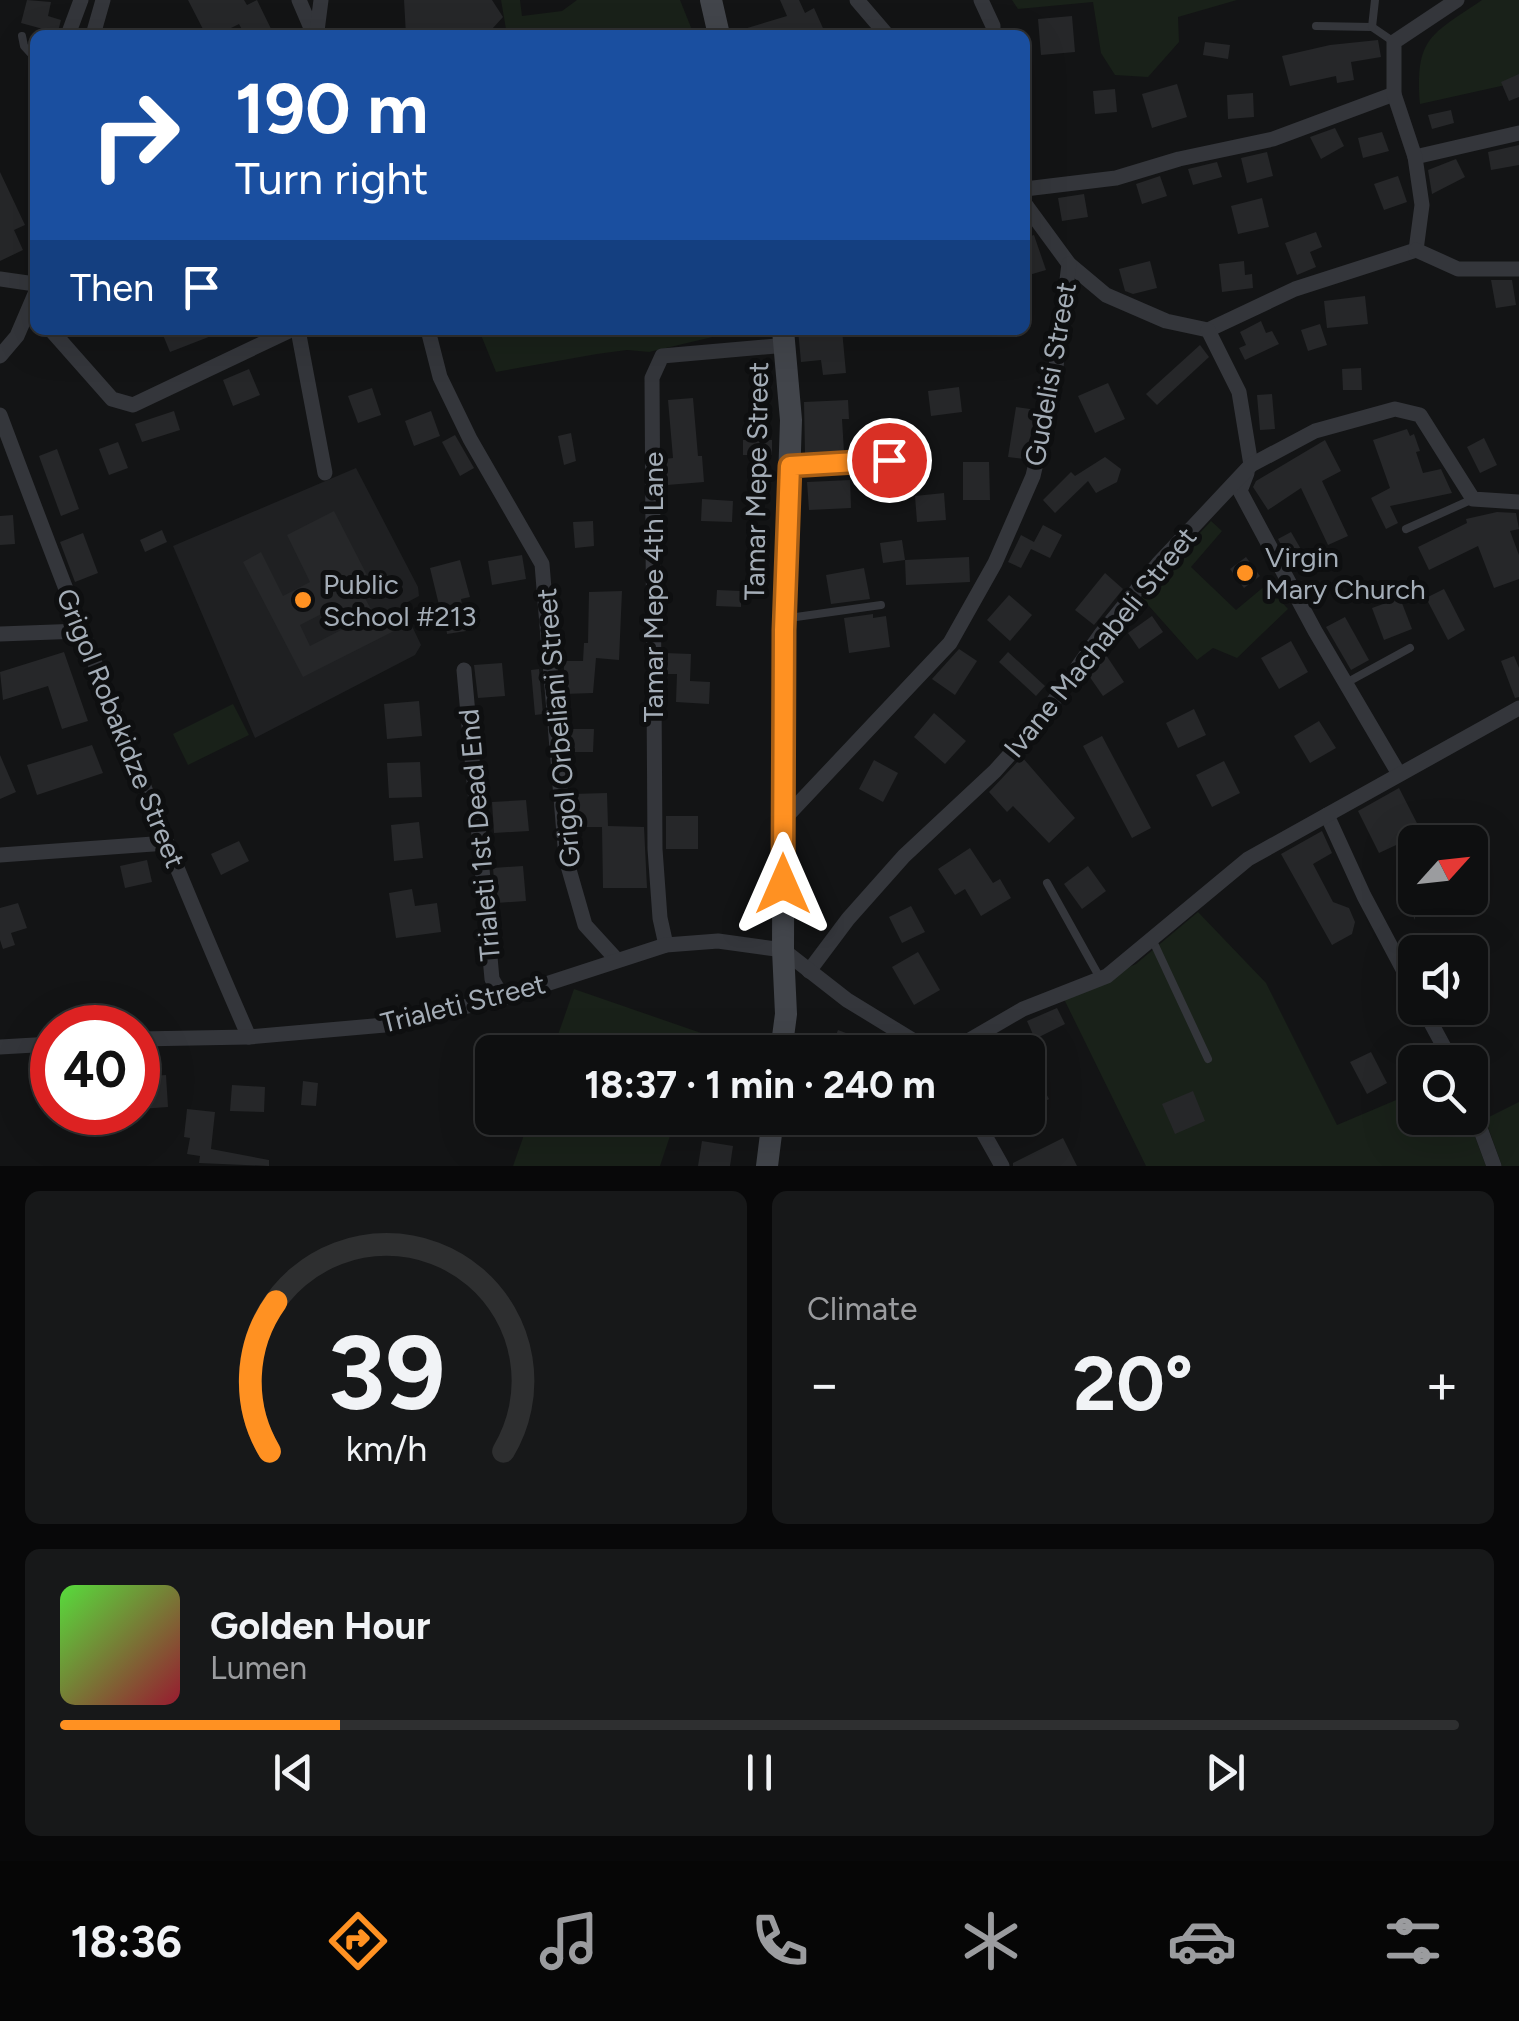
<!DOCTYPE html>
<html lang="en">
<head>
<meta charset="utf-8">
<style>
	body { margin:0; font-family:Figtree,sans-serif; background:#171819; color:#f1f3f6; height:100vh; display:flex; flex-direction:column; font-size:38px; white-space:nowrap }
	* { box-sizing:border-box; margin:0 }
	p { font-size:32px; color:#9b9c9f }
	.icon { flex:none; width:55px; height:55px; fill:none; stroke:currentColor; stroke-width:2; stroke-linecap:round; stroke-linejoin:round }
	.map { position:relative; height:1166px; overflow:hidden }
	.sheet { display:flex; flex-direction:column; gap:25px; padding:25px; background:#080809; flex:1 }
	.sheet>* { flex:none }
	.top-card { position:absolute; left:30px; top:30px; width:1000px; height:305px; border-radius:15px; box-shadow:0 10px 40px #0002,0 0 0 2px #2e2f30; background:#1a4fa0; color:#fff; overflow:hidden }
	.needle { width:65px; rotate:63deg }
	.controls { position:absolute; left:1398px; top:825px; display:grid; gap:20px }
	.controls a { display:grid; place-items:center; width:90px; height:90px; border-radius:15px; background:#0e0f10; box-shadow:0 10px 40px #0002,0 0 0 2px #2e2f30; font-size:50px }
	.speed { position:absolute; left:30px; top:1005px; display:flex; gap:20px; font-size:50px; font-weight:700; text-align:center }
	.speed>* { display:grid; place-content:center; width:130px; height:130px; border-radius:50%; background:#0e0f10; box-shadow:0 10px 40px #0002,0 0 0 2px #2e2f30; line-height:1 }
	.speed .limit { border:15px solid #d22; background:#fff; color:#111 }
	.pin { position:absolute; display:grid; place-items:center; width:85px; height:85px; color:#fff; margin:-42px; border:5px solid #fff; border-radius:50%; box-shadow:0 2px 10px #0007 }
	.me { position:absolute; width:110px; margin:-55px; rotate:0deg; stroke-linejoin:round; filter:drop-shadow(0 0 8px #0008) }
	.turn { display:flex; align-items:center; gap:35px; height:210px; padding:0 40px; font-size:45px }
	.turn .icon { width:130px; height:130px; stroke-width:2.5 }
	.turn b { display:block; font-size:70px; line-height:85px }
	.then { display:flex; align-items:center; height:95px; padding:0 40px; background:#0003; gap:20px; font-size:38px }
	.big { font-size:75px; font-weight:700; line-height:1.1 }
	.sheet .card { flex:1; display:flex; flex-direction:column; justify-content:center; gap:15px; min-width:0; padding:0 35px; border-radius:15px; background:#171819 }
	.sheet .dial { align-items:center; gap:0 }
	.dial svg { height:260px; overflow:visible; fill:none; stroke:#2e2f30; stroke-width:7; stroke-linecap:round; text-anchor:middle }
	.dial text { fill:#f1f3f6; stroke:none }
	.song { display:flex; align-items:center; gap:30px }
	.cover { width:120px; height:120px; border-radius:15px; background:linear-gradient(135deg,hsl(110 70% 55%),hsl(350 70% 35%)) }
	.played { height:10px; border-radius:5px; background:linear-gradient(90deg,#ff9122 20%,#2e2f30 20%) }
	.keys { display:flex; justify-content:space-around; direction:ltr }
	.heat { display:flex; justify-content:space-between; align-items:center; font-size:55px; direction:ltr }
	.sheet .tiles { flex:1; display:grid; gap:25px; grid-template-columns:1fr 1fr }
	.card:last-child { grid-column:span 2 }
	.trip { position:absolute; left:475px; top:1035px; width:570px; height:100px; border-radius:15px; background:#0e0f10; box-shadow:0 10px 40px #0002,0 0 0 2px #2e2f30; font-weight:700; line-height:100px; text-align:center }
	.menu { display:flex; height:160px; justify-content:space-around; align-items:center; background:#060606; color:#9b9c9f }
	.menu .icon { width:70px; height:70px }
	.menu .current { color:#ff9122 }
	.menu b { font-size:45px; color:#f1f3f6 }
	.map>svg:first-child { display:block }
	.built { fill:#1f2022 }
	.green { fill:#192119 }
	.building { fill:#262729; fill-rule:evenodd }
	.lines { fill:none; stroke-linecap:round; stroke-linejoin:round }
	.lane { stroke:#34363b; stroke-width:8 }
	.street { stroke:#34363b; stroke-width:15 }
	.secondary { stroke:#42454b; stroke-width:22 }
	.route-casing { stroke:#a65e16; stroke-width:25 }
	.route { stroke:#ff9122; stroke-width:18 }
	.poi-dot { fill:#ff9122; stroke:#0e0f10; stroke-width:4 }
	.labels { text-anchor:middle; stroke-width:10; stroke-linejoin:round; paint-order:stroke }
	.street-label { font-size:28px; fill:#a4adb7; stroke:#0e0f10 }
	.poi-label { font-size:28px; fill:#a4adb7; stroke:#0e0f10; text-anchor:start }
</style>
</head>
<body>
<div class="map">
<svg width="1519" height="1166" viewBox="0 0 1519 1166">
	<rect width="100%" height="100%" fill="#131415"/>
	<path class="built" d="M356,468L418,587L419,596L402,605L421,645L415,655L255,738L173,546Z"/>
	<g class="green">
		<path d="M501,0H520L522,16L562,11L577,0H680L694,35H507Z"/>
		<path d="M1012,0H1237L1178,17L1179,42L1148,77L1115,75L1101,53L1093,2L1018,9Z"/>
		<path d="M1482,0H1519V82L1420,104C1415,37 1431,35 1482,0Z"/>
		<path d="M479,330H742L649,352L627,350L597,354L496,372Z"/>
		<path d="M1211,521L1222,531L1191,567L1236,610L1266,585L1288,609L1237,658L1213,648L1197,660L1141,597Z"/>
		<path d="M233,704L249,735L188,765L173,734Z"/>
		<path d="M1198,912L1266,983L1337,1125L1415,1092V1118H1468L1486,1166H1146L1063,997L1136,964Z"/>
		<path d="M574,989L704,1034L698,1052H552Z"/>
		<path d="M1519,1102V1166H1502L1485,1119Z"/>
		<path d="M530,1118H676L660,1166H513Z"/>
	</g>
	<g class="building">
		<path d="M27,0L51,2L48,16L61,20L57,35H42L43,29L21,23Z"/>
		<path d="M188,0H244L247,5L257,0L274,35H245L239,24L217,35H206Z"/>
		<path d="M404,0H492L503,17L492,29V35H406Z"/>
		<path d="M780,0H799L805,13L814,8L826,35H734V32L787,16Z"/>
		<path d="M1072,16L1075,52L1041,55L1038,19Z"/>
		<path d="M1378,40L1381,57L1351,62L1354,80L1337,83L1336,76L1290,86L1282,56L1330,45Z"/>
		<path d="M1205,42L1230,45L1228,59L1203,55Z"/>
		<path d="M1519,74V97L1509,101L1501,82Z"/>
		<path d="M1177,84L1187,117L1152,128L1142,94Z"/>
		<path d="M1115,89L1117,112L1095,114L1093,91Z"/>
		<path d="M1253,93L1254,117L1228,119L1227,95Z"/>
		<path d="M1451,110L1454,123L1432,129L1428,115Z"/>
		<path d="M1335,128L1344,146L1321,159L1310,137Z"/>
		<path d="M1382,132L1389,151L1363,158L1358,138Z"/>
		<path d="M1519,145V165L1491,170L1488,152Z"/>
		<path d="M1267,152L1273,176L1247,183L1241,158Z"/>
		<path d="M1456,159L1465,177L1432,194L1428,170Z"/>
		<path d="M1217,162L1222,177L1193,185L1188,169Z"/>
		<path d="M0,172L25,225L14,230L23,250L0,261Z"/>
		<path d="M1160,176L1167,196L1142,204L1136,184Z"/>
		<path d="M1398,176L1407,202L1384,210L1374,184Z"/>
		<path d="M1084,194L1088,217L1062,221L1058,198Z"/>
		<path d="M1262,198L1269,227L1238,234L1231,206Z"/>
		<path d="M1316,232L1322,247L1310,252L1316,267L1297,275L1285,243Z"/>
		<path d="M1034,235L1046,270L1029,275L1025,264V238Z"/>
		<path d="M1150,261L1157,288L1133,294L1125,291L1119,269Z"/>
		<path d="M1244,261L1245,275L1252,274L1253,288L1222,292L1219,264Z"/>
		<path d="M1491,280H1512L1516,305L1496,308Z"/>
		<path d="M1365,296L1368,324L1327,328L1324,301Z"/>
		<path d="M1261,321L1266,333L1272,331L1279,344L1245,360L1239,348L1246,345L1240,332Z"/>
		<path d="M1320,324L1327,345L1308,351L1301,330Z"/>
		<path d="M161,330H224V331L170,352Z"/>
		<path d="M798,330H842L846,373L823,375L821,360L801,362Z"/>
		<path d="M1200,345L1209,357L1157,405L1146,394Z"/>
		<path d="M1361,368L1362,390H1343L1342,369Z"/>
		<path d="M249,369L260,395L233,406L223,380Z"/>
		<path d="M1108,383L1125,419L1095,433L1078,396Z"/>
		<path d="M959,387L962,412L931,416L928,391Z"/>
		<path d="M372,388L381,415L358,423L348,396Z"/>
		<path d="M1272,394L1275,429L1260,430L1257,395Z"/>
		<path d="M693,398L698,456H702L704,482L667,485L665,459L673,458L668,400Z"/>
		<path d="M848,400L849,419H842L844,452L805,454L804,402Z"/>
		<path d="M1016,407L1037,410L1025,459L1008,457Z"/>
		<path d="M174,411L180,430L142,442L135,424Z"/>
		<path d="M431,411L440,436L414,446L405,421Z"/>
		<path d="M1407,429L1410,436L1414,434L1420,451L1416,452L1423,473L1441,469L1452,493L1390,506L1398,523L1386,529L1371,498L1390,488L1373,440Z"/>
		<path d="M571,433L576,461L564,465L558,436Z"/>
		<path d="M455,435L474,468L460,476L442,442Z"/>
		<path d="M1484,438L1497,465L1480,473L1467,447Z"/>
		<rect x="743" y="440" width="29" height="15"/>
		<path d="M1325,440L1341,471L1322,481L1348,536L1328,545L1301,488L1268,510L1253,487L1256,481Z"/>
		<path d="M118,442L128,468L109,475L99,449Z"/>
		<path d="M57,449L79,509L61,516L39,456Z"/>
		<path d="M1105,457L1121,469L1117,482L1096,493L1088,481L1055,513L1043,500L1071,472L1075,476Z"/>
		<path d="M963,462H989L990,500H963Z"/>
		<path d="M850,480L851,508L809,510L807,482Z"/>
		<path d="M944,493L946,520L917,522L915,496Z"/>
		<path d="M702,499L733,501L732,522L701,521Z"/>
		<path d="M334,511L369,579L358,585L374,615L383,610L394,631L303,677L243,562L261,552L283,596L310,582L287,535ZM339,605L349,626L310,646L300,625Z"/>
		<path d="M1497,512L1516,513L1519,529L1510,531L1519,555V579L1494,588L1478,546L1429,570L1418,547L1467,523L1466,519Z"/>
		<path d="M13,515L15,544L0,545V516Z"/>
		<path d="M593,521L594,546L575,548L573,522Z"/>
		<path d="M1043,525L1062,535L1050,558L1031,549L1021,568L1008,562L1021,535L1034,542Z"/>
		<path d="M162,530L167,542L145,552L140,540Z"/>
		<path d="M1291,532L1309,563L1295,571L1278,539Z"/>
		<path d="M83,533L98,573L75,582L60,542Z"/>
		<path d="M902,540L905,560L883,563L880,543Z"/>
		<path d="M522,555L526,579L492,585L488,561Z"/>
		<path d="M969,557L970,582L906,585L905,560Z"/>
		<path d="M1246,557L1260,576L1244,588L1230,569Z"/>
		<path d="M460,560L470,597L461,599L466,631L447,634L443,604L439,605L430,568Z"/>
		<path d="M864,568L870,599L831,604L826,575Z"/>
		<path d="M1105,573L1123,589L1094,625L1075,610Z"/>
		<path d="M1444,589L1465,630L1448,640L1426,598Z"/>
		<path d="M717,590L741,591V607L716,606Z"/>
		<path d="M622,591L619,660L596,658L593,693L564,694V661H583L584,643H588L589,592Z"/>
		<path d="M1009,595L1032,615L1010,641L987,620Z"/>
		<path d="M1400,598L1412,629L1384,640L1372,608Z"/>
		<path d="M873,614V618L886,616L890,647L849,653L844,618Z"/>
		<path d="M1152,616L1163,632L1139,649L1128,633Z"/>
		<path d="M1345,617L1369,660L1351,670L1326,627Z"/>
		<path d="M1291,641L1308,672L1279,689L1261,658Z"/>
		<path d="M959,649L977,661L955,695L932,679Z"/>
		<path d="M64,652L88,721L62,729L48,686L3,700L0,672Z"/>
		<path d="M1008,652L1045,686L1036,696L999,662Z"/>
		<path d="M665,653L691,654L690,681L710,682L709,704L676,702L677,674H665Z"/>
		<path d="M1106,655L1124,682L1103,696L1087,673Z"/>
		<path d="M1514,656L1519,668V697L1515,698L1501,661Z"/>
		<path d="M502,663L505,696L478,698L474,665Z"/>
		<path d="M539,669L543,714L535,715L531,670Z"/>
		<path d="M419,701L422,736L387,739L384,704Z"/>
		<path d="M1194,709L1206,735L1178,748L1166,723Z"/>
		<path d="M934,713L966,741L945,764L914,737Z"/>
		<path d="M1319,721L1336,748L1310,763L1294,736Z"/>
		<path d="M568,729H594L593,752H569Z"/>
		<path d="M1102,736L1151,828L1132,838L1083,746Z"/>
		<path d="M92,745L103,773L37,795L27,765Z"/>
		<path d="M0,755L16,792L0,799Z"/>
		<path d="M1022,757L1075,818L1049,843L1013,806L1007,812L989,792Z"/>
		<path d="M874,760L898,773L883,802L859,789Z"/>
		<path d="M1224,761L1240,793L1212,807L1196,775Z"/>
		<path d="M420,762L422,797L389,798L387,763Z"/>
		<path d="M1399,788L1422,833L1379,853L1358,811Z"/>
		<path d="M607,793L608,826L644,827L647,888H603L602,827H575L572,794Z"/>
		<path d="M526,800L529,831L494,833L492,802Z"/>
		<rect x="666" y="816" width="32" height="33"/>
		<path d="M419,822L423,858L394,861L391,825Z"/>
		<path d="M1322,831L1332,853L1313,864L1333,902L1349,908L1355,922L1352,934L1332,945L1281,854Z"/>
		<path d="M239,841L249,861L221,875L211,854Z"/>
		<path d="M970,848L993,883L1000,879L1011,898L981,916L965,889L955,895L938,869Z"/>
		<path d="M147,860L152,882L125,888L120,866Z"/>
		<path d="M523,866L526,901L496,903L493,868Z"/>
		<path d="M1088,866L1106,891L1082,909L1064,884Z"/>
		<path d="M1415,869V920L1397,881Z"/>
		<path d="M412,889L415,906L437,903L441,932L396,938L389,893Z"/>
		<path d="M18,903L27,928L11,933L15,945L3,949L0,940V908Z"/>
		<path d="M911,906L925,932L902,943L889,917Z"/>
		<path d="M918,952L940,990L914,1005L892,967Z"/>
		<path d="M1057,1008L1065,1024L1035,1039L1027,1021Z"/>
		<path d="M838,1030L867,1041L863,1052H830Z"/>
		<path d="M1371,1052L1387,1083L1367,1094L1350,1062Z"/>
		<path d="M1028,1062L1049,1099L1028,1111Z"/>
		<path d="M166,1075L168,1107L140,1109L138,1077Z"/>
		<path d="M303,1081L318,1083L316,1106L301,1105Z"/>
		<path d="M232,1085L265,1087L264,1112L230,1111Z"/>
		<path d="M1193,1091L1205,1121L1175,1134L1162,1104Z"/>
		<path d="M187,1109L215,1112L211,1149L269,1160V1166L199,1163L200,1156L187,1154L190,1138L184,1137Z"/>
		<path d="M1063,1138L1077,1166H1013V1163Z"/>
		<path d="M702,1141L733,1146L730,1166H698Z"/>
	</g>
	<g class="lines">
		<g class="lane">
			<path d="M1316,26L1372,27L1394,42"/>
			<path d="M1372,27L1375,0"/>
			<path d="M22,36L24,46L35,58"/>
			<path d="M794,466L889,460"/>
			<path d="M1406,529L1473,499"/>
			<path d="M789,618L881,605"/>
			<path d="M1346,683L1410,648"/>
			<path d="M1047,883L1100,978"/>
			<path d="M1152,939L1208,1059"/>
		</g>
		<g class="street">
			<path d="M299,0L314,35"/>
			<path d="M857,0L887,35"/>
			<path d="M981,0L993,26V35"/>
			<path d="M317,31L321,0"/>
			<path d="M68,35L81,0"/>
			<path d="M93,35L103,0"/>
			<path d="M1415,157L1519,133"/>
			<path d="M1025,189L1116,178L1179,159L1273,139L1394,94"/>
			<path d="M1025,204L1069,264L1106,295L1166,321L1208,330L1295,289L1416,250L1422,205L1415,157L1394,94V42L1457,0"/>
			<path d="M1416,250L1458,269H1519"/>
			<path d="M0,279L35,284"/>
			<path d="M51,330L112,399L133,405L291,330"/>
			<path d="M298,330L325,473"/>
			<path d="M428,330L440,377L470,439L542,564L566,859L585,925L617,960"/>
			<path d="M1208,330L1239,392L1251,465"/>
			<path d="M0,356L17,336L35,294"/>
			<path d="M0,415C78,624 159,832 249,1037"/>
			<path d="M1247,473L1240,491L1315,631L1399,774"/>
			<path d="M0,634L81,631"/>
			<path d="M464,670L492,979L503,998"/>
			<path d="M1327,815L1364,896L1415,992"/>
			<path d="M784,819L950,643L995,563L1033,476L1053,390L1069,264"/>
			<path d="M0,855L167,843"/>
			<path d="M666,945L660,918L655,849L652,378L662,356L787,345"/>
			<path d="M809,971L848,919L904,856L995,771L1039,722L1101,634L1158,564L1251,465L1315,431L1395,409L1420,415L1473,499L1519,502"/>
			<path d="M1423,1008L1452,1062"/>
			<path d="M138,1039L249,1037L385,1025L503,998L666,945L718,941L783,950L847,1000L932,1052"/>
			<path d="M0,1047L52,1044"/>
			<path d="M949,1052L1023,1009L1107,976L1248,859L1519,708"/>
			<path d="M1470,1101L1494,1166"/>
			<path d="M975,1118L1002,1166"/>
		</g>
		<g class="secondary">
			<path d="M711,0L719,35"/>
			<path d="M781,1052L786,1014L783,950L784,630L791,420L783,330"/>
			<path d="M767,1166L773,1118"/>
		</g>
	</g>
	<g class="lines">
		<defs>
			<path id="route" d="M783,884L784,630L790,466L889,460"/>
		</defs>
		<use href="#route" class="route-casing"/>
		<use href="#route" class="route"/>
	</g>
	<g class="poi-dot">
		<circle cx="1245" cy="573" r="10"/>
		<circle cx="303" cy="600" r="10"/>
	</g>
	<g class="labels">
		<g class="street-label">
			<text transform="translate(1050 374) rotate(-80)" y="10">Gudelisi Street</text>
			<text transform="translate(756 481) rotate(-89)" y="10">Tamar Mepe Street</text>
			<text transform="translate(653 587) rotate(-90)" y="10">Tamar Mepe 4th Lane</text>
			<text transform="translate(1100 642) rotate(-51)" y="10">Ivane Machabeli Street</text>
			<text transform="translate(121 728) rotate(68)" y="10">Grigol Robakidze Street</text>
			<text transform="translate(558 728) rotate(-95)" y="10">Grigol Orbeliani Street</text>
			<text transform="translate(479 835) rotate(-95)" y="10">Trialeti 1st Dead End</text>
			<text transform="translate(463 1003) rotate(-14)" y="10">Trialeti Street</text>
		</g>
		<g class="poi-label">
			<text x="1265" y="567">Virgin<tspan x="1265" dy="32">Mary Church</tspan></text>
			<text x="323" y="594">Public<tspan x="323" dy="32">School #213</tspan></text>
		</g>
	</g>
</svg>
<div class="controls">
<a><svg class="needle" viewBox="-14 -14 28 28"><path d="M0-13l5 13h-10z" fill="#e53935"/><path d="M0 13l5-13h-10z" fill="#9b9c9f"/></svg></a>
<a><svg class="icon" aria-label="sound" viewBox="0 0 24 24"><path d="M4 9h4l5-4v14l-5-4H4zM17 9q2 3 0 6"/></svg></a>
<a><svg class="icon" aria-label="search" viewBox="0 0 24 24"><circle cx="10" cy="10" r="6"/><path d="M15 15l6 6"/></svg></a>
</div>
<div class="speed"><div class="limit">40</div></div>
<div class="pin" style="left:889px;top:460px;background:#d93025"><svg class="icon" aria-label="arrive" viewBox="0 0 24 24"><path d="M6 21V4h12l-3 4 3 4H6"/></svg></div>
<svg class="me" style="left:783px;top:884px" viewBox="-20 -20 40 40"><path d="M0-17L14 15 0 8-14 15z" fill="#ff9122" stroke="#fff" stroke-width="4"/></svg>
<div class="trip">18:37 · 1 min · 240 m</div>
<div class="top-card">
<div class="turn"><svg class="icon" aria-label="right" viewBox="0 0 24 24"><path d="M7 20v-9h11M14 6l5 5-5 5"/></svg><div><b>190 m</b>Turn right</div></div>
<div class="then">Then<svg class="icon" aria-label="arrive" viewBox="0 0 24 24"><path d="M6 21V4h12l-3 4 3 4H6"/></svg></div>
</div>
</div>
<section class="sheet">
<div class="tiles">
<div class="card dial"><svg viewBox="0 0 100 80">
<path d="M14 69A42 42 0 1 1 86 69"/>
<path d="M14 69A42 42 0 0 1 16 23" stroke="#ff9122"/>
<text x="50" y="56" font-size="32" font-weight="700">39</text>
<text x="50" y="72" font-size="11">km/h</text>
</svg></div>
<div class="card"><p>Climate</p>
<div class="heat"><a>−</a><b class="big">20°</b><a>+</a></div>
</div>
<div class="card">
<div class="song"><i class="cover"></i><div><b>Golden Hour</b><p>Lumen</p></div></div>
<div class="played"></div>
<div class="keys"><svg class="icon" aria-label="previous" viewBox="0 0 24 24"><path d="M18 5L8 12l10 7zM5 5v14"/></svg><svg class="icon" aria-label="pause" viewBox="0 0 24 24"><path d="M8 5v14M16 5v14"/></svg><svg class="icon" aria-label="next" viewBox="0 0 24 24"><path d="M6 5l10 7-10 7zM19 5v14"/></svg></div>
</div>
</div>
</section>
<nav class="menu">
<b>18:36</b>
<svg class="icon current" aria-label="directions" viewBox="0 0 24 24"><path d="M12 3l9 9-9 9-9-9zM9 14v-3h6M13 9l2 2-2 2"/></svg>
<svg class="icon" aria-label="music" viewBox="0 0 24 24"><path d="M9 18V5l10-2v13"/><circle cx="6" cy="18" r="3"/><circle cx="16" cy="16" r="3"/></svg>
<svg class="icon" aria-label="phone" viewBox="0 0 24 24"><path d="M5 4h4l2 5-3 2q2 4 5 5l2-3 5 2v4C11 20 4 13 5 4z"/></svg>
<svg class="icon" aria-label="climate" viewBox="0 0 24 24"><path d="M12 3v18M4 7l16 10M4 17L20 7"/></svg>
<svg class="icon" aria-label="car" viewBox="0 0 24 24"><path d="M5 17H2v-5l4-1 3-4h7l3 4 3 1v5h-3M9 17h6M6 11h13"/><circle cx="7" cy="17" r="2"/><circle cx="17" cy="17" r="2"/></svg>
<svg class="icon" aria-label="filters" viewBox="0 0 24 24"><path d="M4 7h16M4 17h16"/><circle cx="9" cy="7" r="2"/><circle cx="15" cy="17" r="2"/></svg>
</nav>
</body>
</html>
